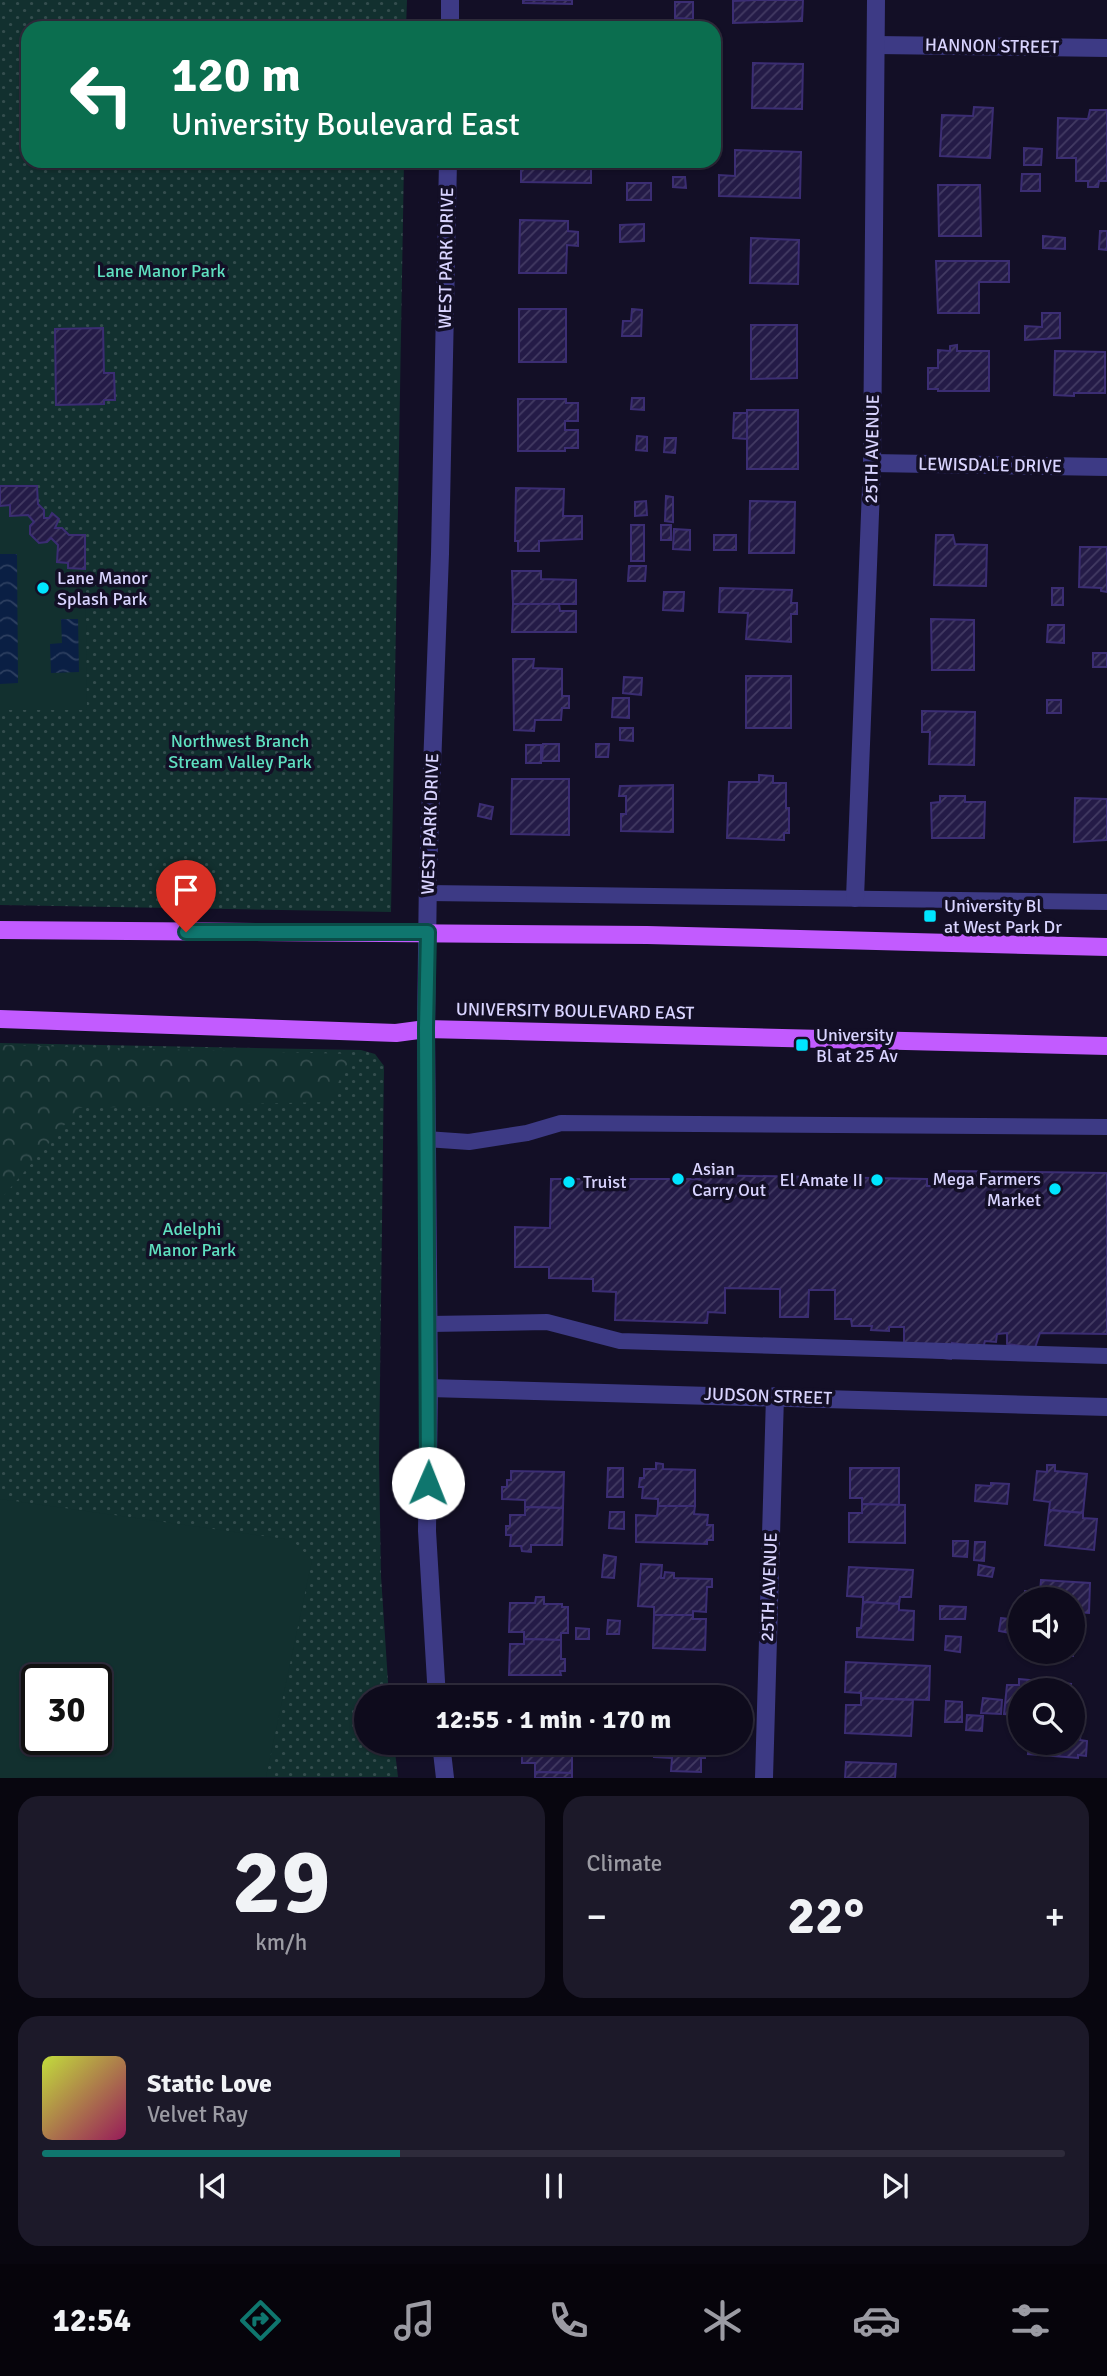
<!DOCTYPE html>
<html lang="en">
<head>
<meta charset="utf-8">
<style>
	body { margin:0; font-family:Signika,sans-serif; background:#1c1929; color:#f1f3f6; height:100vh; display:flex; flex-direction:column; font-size:26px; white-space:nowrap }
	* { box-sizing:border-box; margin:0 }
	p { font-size:23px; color:#9b9ba3 }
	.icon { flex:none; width:38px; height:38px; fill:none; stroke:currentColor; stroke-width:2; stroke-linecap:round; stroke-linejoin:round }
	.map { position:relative; height:1778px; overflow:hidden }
	.details { display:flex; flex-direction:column; gap:18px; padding:18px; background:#08060f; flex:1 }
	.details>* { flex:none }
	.top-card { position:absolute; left:21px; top:21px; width:700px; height:147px; border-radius:21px; box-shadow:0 2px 5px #0004,0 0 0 2px #2e2b3b; background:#0b6e4f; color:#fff; overflow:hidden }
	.buttons { position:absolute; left:1008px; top:1587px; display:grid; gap:14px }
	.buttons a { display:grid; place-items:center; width:77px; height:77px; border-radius:50%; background:#0e0b1c; box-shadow:0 2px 5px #0004,0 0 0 2px #2e2b3b; font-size:35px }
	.speed { position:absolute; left:21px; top:1664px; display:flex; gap:14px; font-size:35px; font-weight:700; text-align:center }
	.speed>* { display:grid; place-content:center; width:91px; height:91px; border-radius:50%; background:#0e0b1c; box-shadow:0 2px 5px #0004,0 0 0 2px #2e2b3b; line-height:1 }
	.speed .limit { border:4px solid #111; border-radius:10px; background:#fff; color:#111 }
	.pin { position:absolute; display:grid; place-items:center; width:60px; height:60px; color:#fff; margin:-72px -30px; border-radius:50% 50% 50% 0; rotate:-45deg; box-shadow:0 0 7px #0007 }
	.pin .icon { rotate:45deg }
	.me { position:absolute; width:77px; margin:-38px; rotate:1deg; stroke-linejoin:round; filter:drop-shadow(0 0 5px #0008) }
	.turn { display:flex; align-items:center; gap:24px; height:147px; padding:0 35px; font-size:32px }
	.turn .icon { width:91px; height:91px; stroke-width:2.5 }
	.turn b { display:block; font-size:49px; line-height:60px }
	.big { font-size:52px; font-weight:700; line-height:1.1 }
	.details .tile { flex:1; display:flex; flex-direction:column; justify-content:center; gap:10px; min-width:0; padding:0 24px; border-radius:21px; background:#1c1929 }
	.details .dial { align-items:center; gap:0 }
	.dial b { font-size:91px; line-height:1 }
	.song { display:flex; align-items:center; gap:21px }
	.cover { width:84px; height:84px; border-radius:10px; background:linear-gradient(135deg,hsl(70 70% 55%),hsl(330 70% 35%)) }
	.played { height:7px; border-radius:4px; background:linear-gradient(90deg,#0f766e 35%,#2e2b3b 35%) }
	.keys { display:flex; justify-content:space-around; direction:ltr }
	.heat { display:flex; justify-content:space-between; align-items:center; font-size:38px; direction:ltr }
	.details .tiles { flex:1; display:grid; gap:18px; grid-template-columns:1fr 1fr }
	.tile:last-child { grid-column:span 2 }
	.trip { position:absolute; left:354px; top:1685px; width:399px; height:70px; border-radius:35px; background:#0e0b1c; box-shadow:0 2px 5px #0004,0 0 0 2px #2e2b3b; font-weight:700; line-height:70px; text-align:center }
	.dock { display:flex; height:112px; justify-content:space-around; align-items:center; background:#06040b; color:#9b9ba3 }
	.dock .icon { width:49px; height:49px }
	.dock .active { color:#0f766e }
	.dock b { font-size:32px; color:#f1f3f6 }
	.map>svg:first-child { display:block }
	.green { fill:url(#green-dots); fill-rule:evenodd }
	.forest { fill:url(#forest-crowns) }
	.pitch { fill:#12302f; fill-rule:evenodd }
	.water { fill:url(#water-waves) }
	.building { fill:url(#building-hatch); stroke:#3b2d73; stroke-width:2 }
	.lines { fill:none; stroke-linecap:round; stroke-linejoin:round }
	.service { stroke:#3d3a85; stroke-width:16 }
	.minor { stroke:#3d3a85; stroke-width:18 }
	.primary { stroke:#c25bff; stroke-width:18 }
	.route-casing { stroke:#0a4d48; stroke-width:18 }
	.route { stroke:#0f766e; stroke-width:12 }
	.poi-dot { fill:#00e5ff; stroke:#130f26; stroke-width:2.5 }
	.labels { text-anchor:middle; stroke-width:7; stroke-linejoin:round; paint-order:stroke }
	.street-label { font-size:18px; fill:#d9d4ff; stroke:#130f26 }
	.park-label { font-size:18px; fill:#5fe0c0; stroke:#130f26 }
	.poi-label { font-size:18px; fill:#d9d4ff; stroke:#130f26; text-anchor:start }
</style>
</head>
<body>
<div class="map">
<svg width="1107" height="1778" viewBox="0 0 1107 1778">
	<defs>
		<pattern id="green-dots" width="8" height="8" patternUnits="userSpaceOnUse" patternTransform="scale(1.75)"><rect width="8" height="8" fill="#12302f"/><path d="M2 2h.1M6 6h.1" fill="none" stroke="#344d4e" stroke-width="1.8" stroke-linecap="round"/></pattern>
		<pattern id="forest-crowns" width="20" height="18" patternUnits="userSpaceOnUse" patternTransform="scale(1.75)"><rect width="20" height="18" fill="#12302f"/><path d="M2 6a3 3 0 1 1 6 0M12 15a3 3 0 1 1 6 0" fill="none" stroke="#344d4e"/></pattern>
		<pattern id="water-waves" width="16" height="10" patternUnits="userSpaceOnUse" patternTransform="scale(1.75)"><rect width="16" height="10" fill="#0a1f44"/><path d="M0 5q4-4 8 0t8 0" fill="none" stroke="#2d3f60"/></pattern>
		<pattern id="building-hatch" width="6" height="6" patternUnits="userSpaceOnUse" patternTransform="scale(1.75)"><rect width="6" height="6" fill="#241b47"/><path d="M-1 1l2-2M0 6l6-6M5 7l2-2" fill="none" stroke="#433b63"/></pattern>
	</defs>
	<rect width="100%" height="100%" fill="#130f26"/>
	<g class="green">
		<path d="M0,0H407L406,28H28V161H404L391,912L0,905Z"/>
		<path d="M0,1043L361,1050L375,1054L384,1066L379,1460L381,1576L389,1697L366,1698V1743H394L398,1777L0,1778ZM37,1680H96V1740H37Z"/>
	</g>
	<path class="forest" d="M0,1045L352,1054L329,1102L79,1108L0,1200Z"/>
	<g class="pitch">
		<path d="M0,486H37L38,504L44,510V518H48L52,513L59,519L55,523L56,528H62L69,535H85L87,710H0Z"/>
		<path d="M0,1499L292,1540L312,1560L266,1777H0ZM37,1680H96V1740H37Z"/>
	</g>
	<g class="water">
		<path d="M0,554H17L18,683L0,684Z"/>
		<path d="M61,619H78L79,672L51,673L50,644L62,643Z"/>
	</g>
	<g class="building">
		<path d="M523,0H572V4L523,3Z"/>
		<path d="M755,0H803L802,21L733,23V1Z"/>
		<path d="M675,2H693V19L675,18Z"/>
		<path d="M753,63L803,64L802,109L752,108Z"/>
		<path d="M974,107L993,108L990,158L940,156L942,115L973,116Z"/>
		<path d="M1090,110H1107V181H1099L1098,187H1088V181H1076V158H1057L1058,118L1088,119Z"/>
		<path d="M1024,148L1042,149L1041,165H1024Z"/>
		<path d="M735,150L801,152L800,198L719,196V175L735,176Z"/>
		<path d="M521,161L591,162V183L521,182Z"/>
		<path d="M1022,174H1040V191H1021Z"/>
		<path d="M673,177H685L686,188L673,187Z"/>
		<rect x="627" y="183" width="24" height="17"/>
		<path d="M938,185H980L981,236H939Z"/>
		<path d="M520,220L568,221V231L578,232V246L567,245L566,273H519Z"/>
		<path d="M644,224V241L620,242V225Z"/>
		<path d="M1100,231H1107V250L1099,249Z"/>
		<path d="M1043,236L1065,238V249L1043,248Z"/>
		<path d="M751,238L799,240L798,284L750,283Z"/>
		<path d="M936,261H1009V282H979V313H938Z"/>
		<rect x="519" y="309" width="47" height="53"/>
		<path d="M632,309L642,310L641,336H622L623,321H631Z"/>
		<path d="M1042,313H1060V338L1025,340V326L1042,327Z"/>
		<path d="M751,325H797V378L751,379Z"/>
		<path d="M103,328L104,373H114L115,400H104V404L56,405L55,329Z"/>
		<path d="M957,345V351H989V391H938V389H928V368H938V350L950,351V346Z"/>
		<path d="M1055,351L1105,352V393H1074V396L1054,395Z"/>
		<path d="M632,398H644V410L631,409Z"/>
		<path d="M518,399H566V403H578V421H565V430H578V448H565V451H518Z"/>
		<rect x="747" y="410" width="51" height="59"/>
		<path d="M734,413H747V439L733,438Z"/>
		<path d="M637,436L647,437V451L636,450Z"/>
		<path d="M665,438H676L675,453L664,452Z"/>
		<path d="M0,486H37L38,504L44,510V518H49L52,513L59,519L55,528H62L69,535H85V569L68,568V563L57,562L58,545L51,538L47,542L39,543L30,534V526L34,522L28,515L10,516V505L0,506Z"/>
		<path d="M516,488L564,489L563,516H582V539L539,541V551H518V541H515Z"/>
		<path d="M666,496L673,497V522L665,521Z"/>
		<path d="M646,501L647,515L635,516V502Z"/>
		<path d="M750,501L795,502L794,553H749Z"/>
		<rect x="631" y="525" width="13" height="36"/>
		<rect x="661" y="525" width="10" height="15"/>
		<path d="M674,529L690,530V550L673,549Z"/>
		<rect x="714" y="535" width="22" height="15"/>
		<path d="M936,535H953L955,544L987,545L986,586L934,585Z"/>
		<path d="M1080,547H1107V592L1101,591V588L1079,587Z"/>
		<path d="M629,566H646L645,581H628Z"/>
		<path d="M512,571H541V579L576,580V604H513Z"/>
		<path d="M720,588L792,590L791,603H797V614H791V642L746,639L748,613L719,612Z"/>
		<rect x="1052" y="588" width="11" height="17"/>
		<path d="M664,592H684L683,611L663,610Z"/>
		<path d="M513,604H559L560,611H576V632H512Z"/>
		<path d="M931,619L974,620V670H932Z"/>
		<path d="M1048,625H1064V643L1047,642Z"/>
		<rect x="1093" y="653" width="14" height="14"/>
		<path d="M513,659H534L533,668L562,669V696H569V708H562L561,720H535L534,731L514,730Z"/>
		<rect x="746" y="676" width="45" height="52"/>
		<path d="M624,677L642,678L641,695L623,693Z"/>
		<path d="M613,698H629V718L612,717Z"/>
		<rect x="1047" y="700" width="14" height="13"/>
		<path d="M922,711L975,712L974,765L929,764L930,732H922Z"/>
		<path d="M620,728H633V741L620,740Z"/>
		<path d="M543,744H559V761H542Z"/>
		<path d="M596,744H609L608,757H596Z"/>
		<rect x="526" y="745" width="15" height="18"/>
		<path d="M759,775L773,776V783H786V808H789V833H784V840L727,838L729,782H759Z"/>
		<path d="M512,779H569V835L511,834Z"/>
		<path d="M673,785V832L621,831V814H626V796H619L620,786Z"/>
		<path d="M940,796H965V802H985L984,838H932L931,803L940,802Z"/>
		<path d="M1075,798L1107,799V840L1074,842Z"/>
		<path d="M480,804L493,807L491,819L478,816Z"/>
		<path d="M949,1171L1107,1173V1334L1040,1333L1035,1348L1007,1344V1333L997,1334L996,1342L985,1341L983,1348L952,1343L951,1359L904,1354V1327H889V1331L871,1330L872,1326H852L851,1319H835V1290H809L808,1317H780V1289L725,1288V1313L708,1312L707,1323L615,1320L616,1292L593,1291V1279L549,1278V1267H515V1227L550,1228L551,1179H700V1175L927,1179V1186H949Z"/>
		<path d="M656,1463L663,1464V1469L695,1470V1506H658V1499L642,1498L643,1487H639L640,1478H644V1469H656Z"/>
		<path d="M1047,1465H1055V1471L1087,1474L1083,1513L1049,1510L1050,1502L1034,1500L1037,1471L1047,1472Z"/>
		<path d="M608,1468H623V1497H607Z"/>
		<path d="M850,1468H899V1505L862,1504V1498H850Z"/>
		<path d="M511,1471L564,1472L563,1508L525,1507V1500L502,1499V1487H507V1480H511Z"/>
		<path d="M991,1483L1009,1484L1007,1504L975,1501L976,1485L991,1486Z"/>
		<path d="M862,1504L905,1505V1543L849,1542V1513H862Z"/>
		<path d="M658,1506H695L694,1514L708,1515L707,1525H713V1540H707V1544L636,1542V1515L657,1516Z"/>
		<path d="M525,1507L563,1508L562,1545H531V1552L522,1551L521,1546H510L511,1535H506V1526H510V1515H525Z"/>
		<path d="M1049,1510L1083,1513V1518L1097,1519L1094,1550L1045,1545Z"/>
		<path d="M610,1512H624V1529L609,1528Z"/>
		<path d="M953,1541H968L967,1557L953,1556Z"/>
		<path d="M975,1542H985L984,1561L974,1560Z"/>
		<path d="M604,1555L616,1557L614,1578L602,1577Z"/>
		<path d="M641,1564L662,1565L661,1578H664L665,1572L674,1573V1578L712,1579V1587H707L706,1612L693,1611V1615H654V1607L638,1606Z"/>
		<path d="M979,1565L994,1568L992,1577L978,1575Z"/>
		<path d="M849,1567L913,1570L911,1597H900L899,1604L863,1602V1597L847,1596Z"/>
		<path d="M1041,1580L1090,1583L1089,1613L1076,1612L1075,1623H1073V1600H1024L1025,1591L1040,1592Z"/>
		<path d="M536,1597H544V1604H562V1607H568V1633H561V1640L524,1639V1632H509L510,1603H535Z"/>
		<path d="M863,1602L899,1604V1610L914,1611L913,1640L857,1637V1628H861Z"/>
		<path d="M940,1606L966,1607L965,1619H940Z"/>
		<path d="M654,1615H693V1619H706L705,1650L653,1648Z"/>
		<path d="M1001,1618L1018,1620L1016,1634L999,1631Z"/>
		<path d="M608,1620L620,1621L619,1634H607Z"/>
		<path d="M1073,1623H1075L1073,1656L1022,1653L1073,1652Z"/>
		<path d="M576,1628L589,1629V1639H576Z"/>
		<path d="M946,1636L961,1637L960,1652L945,1650Z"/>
		<path d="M524,1639L561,1640V1659H565V1671H560L561,1675H509L510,1644H524Z"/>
		<path d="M846,1662L930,1666L929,1700L861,1698V1693L845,1692Z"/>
		<path d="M1019,1679L1071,1684L1070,1690H1020L1019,1715L1004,1714L1007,1685H1019Z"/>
		<path d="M655,1684H705V1694H710V1698H655Z"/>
		<path d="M861,1698L913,1700L911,1736L845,1733L846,1705H861Z"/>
		<path d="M983,1698L1002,1700L1001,1714L981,1713Z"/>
		<path d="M946,1701L962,1702V1722H945Z"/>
		<path d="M967,1715L983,1716L982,1731L966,1730Z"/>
		<path d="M1073,1728L1081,1729L1080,1740L1087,1741L1086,1756L1078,1755V1758L1028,1754L1029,1743H1073Z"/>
		<path d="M522,1743H572V1773L535,1772V1763H522Z"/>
		<path d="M654,1743H705V1758H701V1772L671,1771L672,1758L654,1757Z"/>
		<path d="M846,1762L896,1764L895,1778H845Z"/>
		<path d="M535,1772L572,1773V1778H535Z"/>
	</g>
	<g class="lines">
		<g class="service">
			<path d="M427,893L1107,902"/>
			<path d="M426,1139L469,1142L527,1133L561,1123L1107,1127"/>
			<path d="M429,1324L547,1322L620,1341L1107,1356"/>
		</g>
		<g class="minor">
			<path d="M450,28V0"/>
			<path d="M876,45L1107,48"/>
			<path d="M872,463L1107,467"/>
			<path d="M855,898L872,463L876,0"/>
			<path d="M429,1388L1107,1407"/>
			<path d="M437,1698L427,1531L429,1388L426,1029L428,874L440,554L448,161"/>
			<path d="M441,1743L445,1778"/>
			<path d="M764,1778L775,1396"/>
		</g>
		<g class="primary">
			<path d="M0,930L647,935L1107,947"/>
			<path d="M0,1019L396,1033L426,1029L1107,1046"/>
		</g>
	</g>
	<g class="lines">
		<defs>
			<path id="route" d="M186,932H428L426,1028L428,1483"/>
		</defs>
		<use href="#route" class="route-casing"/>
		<use href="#route" class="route"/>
	</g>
	<g class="poi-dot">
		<circle cx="43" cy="588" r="7"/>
		<rect x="923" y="909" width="14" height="14" rx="3.5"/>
		<rect x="795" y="1038" width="14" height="14" rx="3.5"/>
		<circle cx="678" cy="1179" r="7"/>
		<circle cx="877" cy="1180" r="7"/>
		<circle cx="569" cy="1182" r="7"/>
		<circle cx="1055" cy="1189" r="7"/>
	</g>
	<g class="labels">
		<g class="street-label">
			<text transform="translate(992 46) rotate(1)" y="6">HANNON STREET</text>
			<text transform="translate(446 258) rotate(-89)" y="6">WEST PARK DRIVE</text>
			<text transform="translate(872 449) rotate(-89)" y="6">25TH AVENUE</text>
			<text transform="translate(990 465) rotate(1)" y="6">LEWISDALE DRIVE</text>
			<text transform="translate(430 824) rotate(-88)" y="6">WEST PARK DRIVE</text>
			<text transform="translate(575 1011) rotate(1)" y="6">UNIVERSITY BOULEVARD EAST</text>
			<text transform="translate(768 1396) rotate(2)" y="6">JUDSON STREET</text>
			<text transform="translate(769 1587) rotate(-88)" y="6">25TH AVENUE</text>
		</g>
		<g class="park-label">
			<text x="161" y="277">Lane Manor Park</text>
			<text x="240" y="747">Northwest Branch<tspan x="240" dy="21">Stream Valley Park</tspan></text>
			<text x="192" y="1235">Adelphi<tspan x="192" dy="21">Manor Park</tspan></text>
		</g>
		<g class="poi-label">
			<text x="57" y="584">Lane Manor<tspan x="57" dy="21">Splash Park</tspan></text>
			<text x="944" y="912">University Bl<tspan x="944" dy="21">at West Park Dr</tspan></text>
			<text x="816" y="1041">University<tspan x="816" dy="21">Bl at 25 Av</tspan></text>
			<text x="692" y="1175">Asian<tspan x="692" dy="21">Carry Out</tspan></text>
			<text x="1041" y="1185" text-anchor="end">Mega Farmers<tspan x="1041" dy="21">Market</tspan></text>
			<text x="863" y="1186" text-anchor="end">El Amate II</text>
			<text x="583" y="1188">Truist</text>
		</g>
	</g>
</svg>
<div class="buttons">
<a><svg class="icon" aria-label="sound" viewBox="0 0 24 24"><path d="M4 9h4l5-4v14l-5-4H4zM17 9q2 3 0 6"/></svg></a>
<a><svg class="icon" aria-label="search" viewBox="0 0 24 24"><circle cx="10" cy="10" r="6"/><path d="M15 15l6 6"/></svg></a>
</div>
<div class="speed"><div class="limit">30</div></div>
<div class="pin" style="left:186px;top:932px;background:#d93025"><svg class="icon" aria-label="arrive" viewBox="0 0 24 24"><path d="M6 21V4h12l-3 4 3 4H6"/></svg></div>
<svg class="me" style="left:428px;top:1483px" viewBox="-20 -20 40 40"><circle r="19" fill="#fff"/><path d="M0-13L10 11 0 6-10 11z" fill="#0f766e"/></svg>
<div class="trip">12:55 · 1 min · 170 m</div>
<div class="top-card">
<div class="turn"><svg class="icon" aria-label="left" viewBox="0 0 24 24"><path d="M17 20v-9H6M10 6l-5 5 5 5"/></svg><div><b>120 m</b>University Boulevard East</div></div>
</div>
</div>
<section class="details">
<div class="tiles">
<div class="tile dial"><b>29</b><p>km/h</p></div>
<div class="tile"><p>Climate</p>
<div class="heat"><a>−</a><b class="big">22°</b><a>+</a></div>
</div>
<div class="tile">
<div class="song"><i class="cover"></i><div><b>Static Love</b><p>Velvet Ray</p></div></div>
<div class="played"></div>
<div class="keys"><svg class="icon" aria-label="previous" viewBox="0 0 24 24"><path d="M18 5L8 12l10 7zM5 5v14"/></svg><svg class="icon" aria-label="pause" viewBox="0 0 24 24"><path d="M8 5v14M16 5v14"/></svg><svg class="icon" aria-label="next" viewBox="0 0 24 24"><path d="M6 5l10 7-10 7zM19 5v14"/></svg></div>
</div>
</div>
</section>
<nav class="dock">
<b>12:54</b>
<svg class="icon active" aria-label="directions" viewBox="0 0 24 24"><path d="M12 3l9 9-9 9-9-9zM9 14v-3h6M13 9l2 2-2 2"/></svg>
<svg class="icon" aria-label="music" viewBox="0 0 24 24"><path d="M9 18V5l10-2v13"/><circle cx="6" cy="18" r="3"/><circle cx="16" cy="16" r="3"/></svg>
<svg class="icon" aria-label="phone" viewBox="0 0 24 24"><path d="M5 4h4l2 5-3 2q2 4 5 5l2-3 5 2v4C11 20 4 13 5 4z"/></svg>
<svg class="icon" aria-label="climate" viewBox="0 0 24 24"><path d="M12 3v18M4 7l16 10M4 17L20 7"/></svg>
<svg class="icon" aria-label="car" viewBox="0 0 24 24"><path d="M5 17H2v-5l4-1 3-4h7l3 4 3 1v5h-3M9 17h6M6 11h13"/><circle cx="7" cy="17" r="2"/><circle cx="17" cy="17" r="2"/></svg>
<svg class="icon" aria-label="filters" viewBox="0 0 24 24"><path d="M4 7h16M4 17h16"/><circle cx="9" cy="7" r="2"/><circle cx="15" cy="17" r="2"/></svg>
</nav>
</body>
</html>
